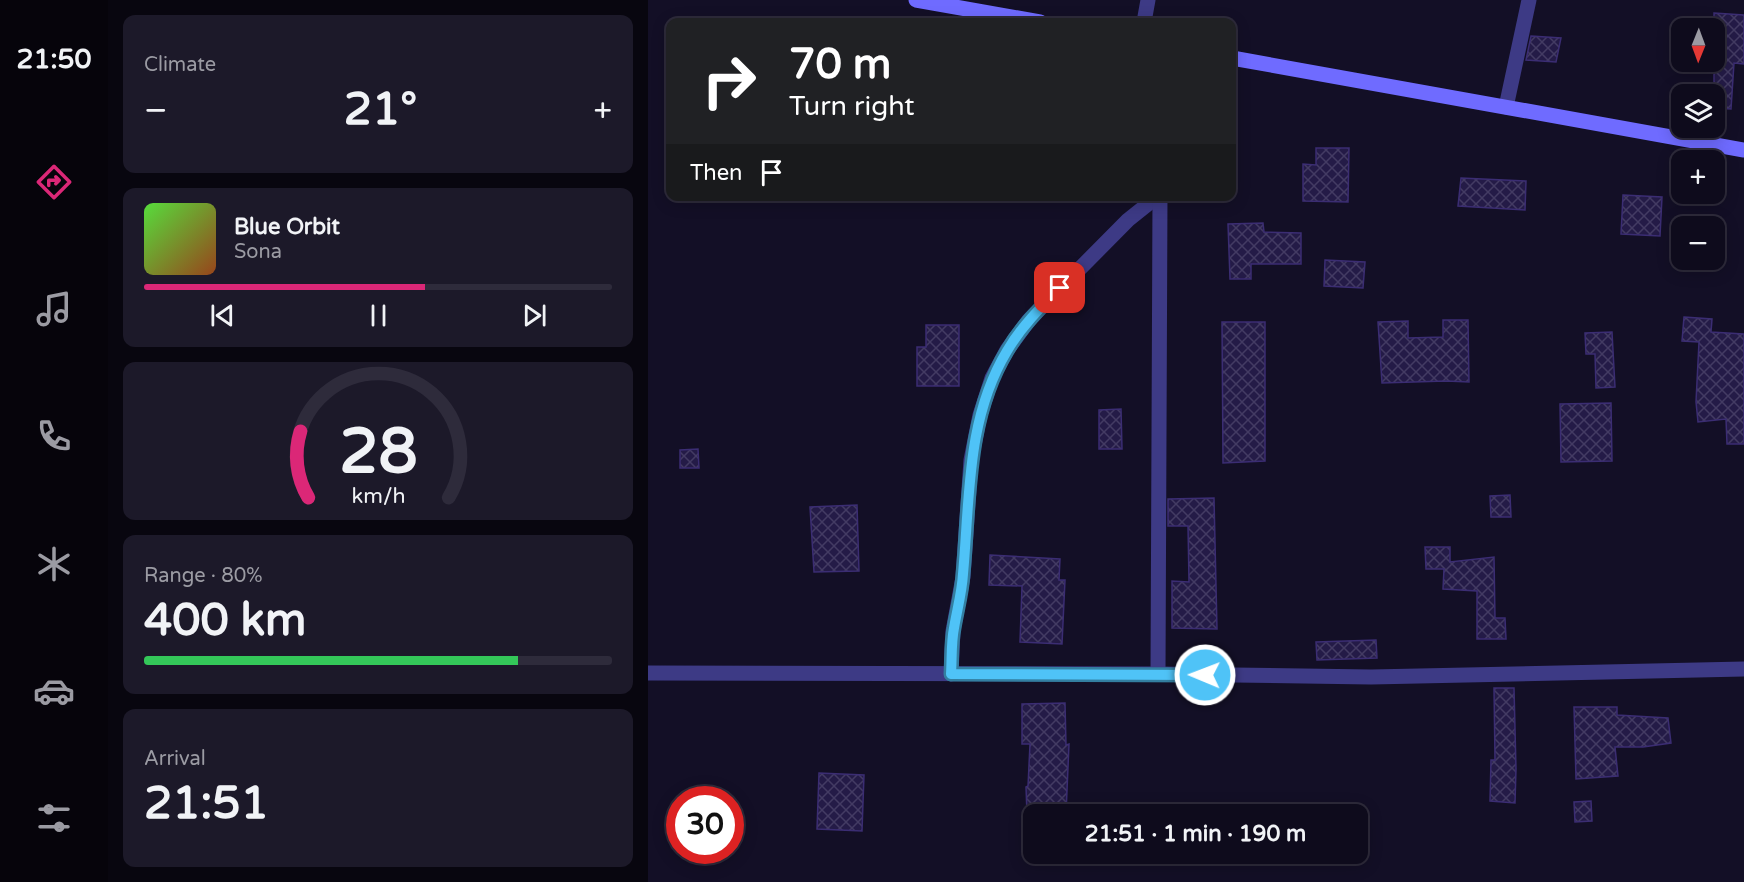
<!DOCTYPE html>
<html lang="en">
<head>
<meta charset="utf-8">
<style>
	body { margin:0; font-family:"Varela Round",sans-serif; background:#1c1929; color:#f1f3f6; height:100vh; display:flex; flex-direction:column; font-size:22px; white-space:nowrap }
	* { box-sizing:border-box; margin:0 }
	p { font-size:20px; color:#9b9ba3 }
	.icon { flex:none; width:33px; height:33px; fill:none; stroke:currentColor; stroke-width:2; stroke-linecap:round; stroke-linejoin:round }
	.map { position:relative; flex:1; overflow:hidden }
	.side { display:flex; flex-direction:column; gap:15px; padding:15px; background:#08060f; width:540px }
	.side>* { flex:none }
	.banner { position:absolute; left:18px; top:18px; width:570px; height:183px; border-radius:12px; box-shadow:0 3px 15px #0003,0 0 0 2px #2e2b3b; background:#202124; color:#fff; overflow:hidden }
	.needle { width:39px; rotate:181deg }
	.fabs { position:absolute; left:1023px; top:18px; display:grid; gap:12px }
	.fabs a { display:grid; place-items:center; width:54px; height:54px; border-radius:12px; background:#0e0b1c; box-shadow:0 3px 15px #0003,0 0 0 2px #2e2b3b; font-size:30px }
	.speed { position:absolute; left:18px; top:786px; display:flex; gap:12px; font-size:30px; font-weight:700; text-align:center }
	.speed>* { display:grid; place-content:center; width:78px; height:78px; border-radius:50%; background:#0e0b1c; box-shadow:0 3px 15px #0003,0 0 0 2px #2e2b3b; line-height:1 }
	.speed .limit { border:9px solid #d22; background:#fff; color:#111 }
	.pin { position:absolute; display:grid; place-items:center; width:51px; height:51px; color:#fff; margin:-26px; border-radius:12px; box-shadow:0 3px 9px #0006 }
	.me { position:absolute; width:66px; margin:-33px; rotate:271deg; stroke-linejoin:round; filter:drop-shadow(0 0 4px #0008) }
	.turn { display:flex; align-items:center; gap:21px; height:126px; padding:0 24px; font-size:27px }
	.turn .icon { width:78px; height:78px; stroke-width:2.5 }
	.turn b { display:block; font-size:42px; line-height:51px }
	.then { display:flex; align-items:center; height:57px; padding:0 24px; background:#0003; gap:12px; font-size:22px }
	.big { font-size:45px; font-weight:800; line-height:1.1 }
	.side .tile { flex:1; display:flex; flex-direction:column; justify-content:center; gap:9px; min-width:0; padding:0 21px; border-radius:12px; background:#1c1929 }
	.side .dial { align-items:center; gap:0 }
	.dial svg { height:156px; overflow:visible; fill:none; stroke:#2e2b3b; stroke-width:7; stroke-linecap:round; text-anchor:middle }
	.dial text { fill:#f1f3f6; stroke:none }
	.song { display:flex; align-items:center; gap:18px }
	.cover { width:72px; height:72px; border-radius:9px; background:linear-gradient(135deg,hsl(110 70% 55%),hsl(20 70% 35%)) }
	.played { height:6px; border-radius:3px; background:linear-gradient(90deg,#db2777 60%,#2e2b3b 60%) }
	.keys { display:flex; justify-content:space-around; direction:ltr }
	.heat { display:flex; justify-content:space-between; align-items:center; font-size:33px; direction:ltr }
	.charge { height:9px; border-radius:4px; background:linear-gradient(90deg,#34c759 80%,#2e2b3b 0) }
	.trip { position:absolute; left:375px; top:804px; width:345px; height:60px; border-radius:12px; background:#0e0b1c; box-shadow:0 3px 15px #0003,0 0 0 2px #2e2b3b; font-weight:800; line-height:60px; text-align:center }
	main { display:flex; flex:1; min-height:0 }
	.menu { display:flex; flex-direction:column; width:108px; justify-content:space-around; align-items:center; background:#06040b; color:#9b9ba3 }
	.menu .icon { width:42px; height:42px }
	.menu .current { color:#db2777 }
	.menu b { font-size:27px; color:#f1f3f6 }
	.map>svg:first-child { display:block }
	.building { fill:url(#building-cross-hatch); stroke:#3b2d73; stroke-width:1.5 }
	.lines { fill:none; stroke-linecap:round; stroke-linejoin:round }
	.street { stroke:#3d3a85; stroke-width:15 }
	.secondary { stroke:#6f6bff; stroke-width:15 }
	.route-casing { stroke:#337fa1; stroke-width:15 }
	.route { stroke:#4fc3f7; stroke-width:10 }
</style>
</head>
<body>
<main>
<nav class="menu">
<b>21:50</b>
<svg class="icon current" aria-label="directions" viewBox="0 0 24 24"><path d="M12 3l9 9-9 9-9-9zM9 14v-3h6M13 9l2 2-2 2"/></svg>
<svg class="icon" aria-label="music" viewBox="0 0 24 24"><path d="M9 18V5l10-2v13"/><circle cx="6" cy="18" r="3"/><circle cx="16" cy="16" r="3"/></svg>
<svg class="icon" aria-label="phone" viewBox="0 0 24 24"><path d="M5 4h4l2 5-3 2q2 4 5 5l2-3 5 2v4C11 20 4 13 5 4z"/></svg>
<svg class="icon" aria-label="climate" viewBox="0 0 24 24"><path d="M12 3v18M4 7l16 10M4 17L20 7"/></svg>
<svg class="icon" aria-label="car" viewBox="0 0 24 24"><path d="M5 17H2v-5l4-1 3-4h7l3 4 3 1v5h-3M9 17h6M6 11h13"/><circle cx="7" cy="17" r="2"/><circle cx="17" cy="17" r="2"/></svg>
<svg class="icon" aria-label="filters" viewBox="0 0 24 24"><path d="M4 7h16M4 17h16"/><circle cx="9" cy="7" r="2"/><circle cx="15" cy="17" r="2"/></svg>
</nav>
<section class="side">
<div class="tile"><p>Climate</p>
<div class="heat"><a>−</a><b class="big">21°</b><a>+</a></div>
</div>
<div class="tile">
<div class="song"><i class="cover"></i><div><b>Blue Orbit</b><p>Sona</p></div></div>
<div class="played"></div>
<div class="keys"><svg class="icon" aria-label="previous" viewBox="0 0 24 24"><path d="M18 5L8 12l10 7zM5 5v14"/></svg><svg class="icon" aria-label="pause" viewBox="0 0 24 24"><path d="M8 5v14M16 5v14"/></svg><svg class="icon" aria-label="next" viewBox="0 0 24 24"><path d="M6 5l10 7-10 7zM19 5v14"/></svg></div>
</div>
<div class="tile dial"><svg viewBox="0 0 100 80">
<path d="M14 69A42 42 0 1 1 86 69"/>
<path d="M14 69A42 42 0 0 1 10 35" stroke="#db2777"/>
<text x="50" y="56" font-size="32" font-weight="700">28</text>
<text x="50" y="72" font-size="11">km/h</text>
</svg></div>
<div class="tile"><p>Range · 80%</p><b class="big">400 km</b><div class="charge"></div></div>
<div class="tile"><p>Arrival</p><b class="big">21:51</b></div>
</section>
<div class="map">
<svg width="1096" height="882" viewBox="0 0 1096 882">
	<defs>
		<pattern id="building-cross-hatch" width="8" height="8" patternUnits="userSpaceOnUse" patternTransform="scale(1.5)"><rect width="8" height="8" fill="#241b47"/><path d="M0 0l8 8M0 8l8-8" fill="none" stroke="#433b63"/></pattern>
	</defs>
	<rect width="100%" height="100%" fill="#130f26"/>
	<g class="building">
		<path d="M1066,13L1096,15V64L1086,63L1083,109L1066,108Z"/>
		<path d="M883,36L913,38L908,62L878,60Z"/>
		<path d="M668,148H701L700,202L655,201V164L668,165Z"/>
		<path d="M813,178L878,181L877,210L810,206Z"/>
		<path d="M975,195L1014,197L1012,236L973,234Z"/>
		<path d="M615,223L616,232L653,233V264H603V279H582L580,224Z"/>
		<path d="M677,260L717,262L715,288L676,286Z"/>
		<path d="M1036,317L1064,319L1063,332L1096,334V444H1079L1078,419L1050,422L1048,402L1051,342L1034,341Z"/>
		<path d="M795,320H820L821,382L798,381L734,383L730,322L760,321V338L795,337Z"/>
		<path d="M574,322H617V461L575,463Z"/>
		<path d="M278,325H311V386H269V347H278Z"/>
		<path d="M964,332L967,387L948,388L947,354H938L937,333Z"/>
		<path d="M963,403L964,461L913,462L912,404Z"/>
		<path d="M473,409L474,449H451V410Z"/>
		<path d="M50,449L51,468H32V450Z"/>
		<path d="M862,495L863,517H843L842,496Z"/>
		<path d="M566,498L569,629L524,628V581L541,582L540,526H520V499Z"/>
		<path d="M209,505L211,571L166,572L162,507Z"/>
		<path d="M777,547H802V562L846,557L847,618H857L858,639H829V591L795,589L796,569H778Z"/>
		<path d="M342,555L412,559L411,580H417L414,644L372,642L374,586L341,585Z"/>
		<path d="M728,640L729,658L669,660L668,642Z"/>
		<path d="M846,688H866L868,769L867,803L842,801L843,760H847Z"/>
		<path d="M417,703L418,745L421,744L418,814H379L378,787L380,786L382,744H374V704Z"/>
		<path d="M926,707H969V715L1020,718L1023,743L995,747H967L970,776L928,779Z"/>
		<path d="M171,773L216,775L214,831L169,829Z"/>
		<path d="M943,801L944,821L927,822L926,802Z"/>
	</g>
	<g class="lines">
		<g class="street">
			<path d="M496,22L500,0"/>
			<path d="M858,107L881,0"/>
			<path d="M0,673L510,674L723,677L1096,669"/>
			<path d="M303,674L305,631L315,577L323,460L332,415L344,378L359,350L381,320L480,220L510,196"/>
			<path d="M510,674L512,196"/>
		</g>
		<g class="secondary">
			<path d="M268,0L392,22"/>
			<path d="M584,58L1096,150"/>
		</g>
	</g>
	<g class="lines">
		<defs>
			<path id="route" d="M412,288C392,308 373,327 359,351C318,419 322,498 315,574C314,592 309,610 306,628C303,643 304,659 303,674L557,675"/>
		</defs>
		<use href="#route" class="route-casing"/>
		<use href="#route" class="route"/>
	</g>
</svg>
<div class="fabs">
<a><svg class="needle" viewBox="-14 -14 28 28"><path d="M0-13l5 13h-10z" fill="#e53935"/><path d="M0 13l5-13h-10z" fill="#9b9ba3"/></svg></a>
<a><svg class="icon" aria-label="layers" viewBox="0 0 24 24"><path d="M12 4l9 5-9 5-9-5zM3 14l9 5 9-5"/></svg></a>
<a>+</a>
<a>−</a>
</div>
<div class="speed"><div class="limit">30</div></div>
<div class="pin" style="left:412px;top:288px;background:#d93025"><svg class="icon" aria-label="arrive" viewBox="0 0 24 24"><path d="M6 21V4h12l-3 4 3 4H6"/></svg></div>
<svg class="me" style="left:557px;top:675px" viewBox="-20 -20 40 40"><circle r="17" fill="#4fc3f7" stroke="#fff" stroke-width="3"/><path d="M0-11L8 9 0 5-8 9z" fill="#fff"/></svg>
<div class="trip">21:51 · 1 min · 190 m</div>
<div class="banner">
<div class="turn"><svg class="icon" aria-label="right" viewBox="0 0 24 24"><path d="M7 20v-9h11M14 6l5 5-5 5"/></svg><div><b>70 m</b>Turn right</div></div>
<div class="then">Then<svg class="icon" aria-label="arrive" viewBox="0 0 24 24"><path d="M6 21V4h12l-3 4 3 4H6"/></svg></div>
</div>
</div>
</main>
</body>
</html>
